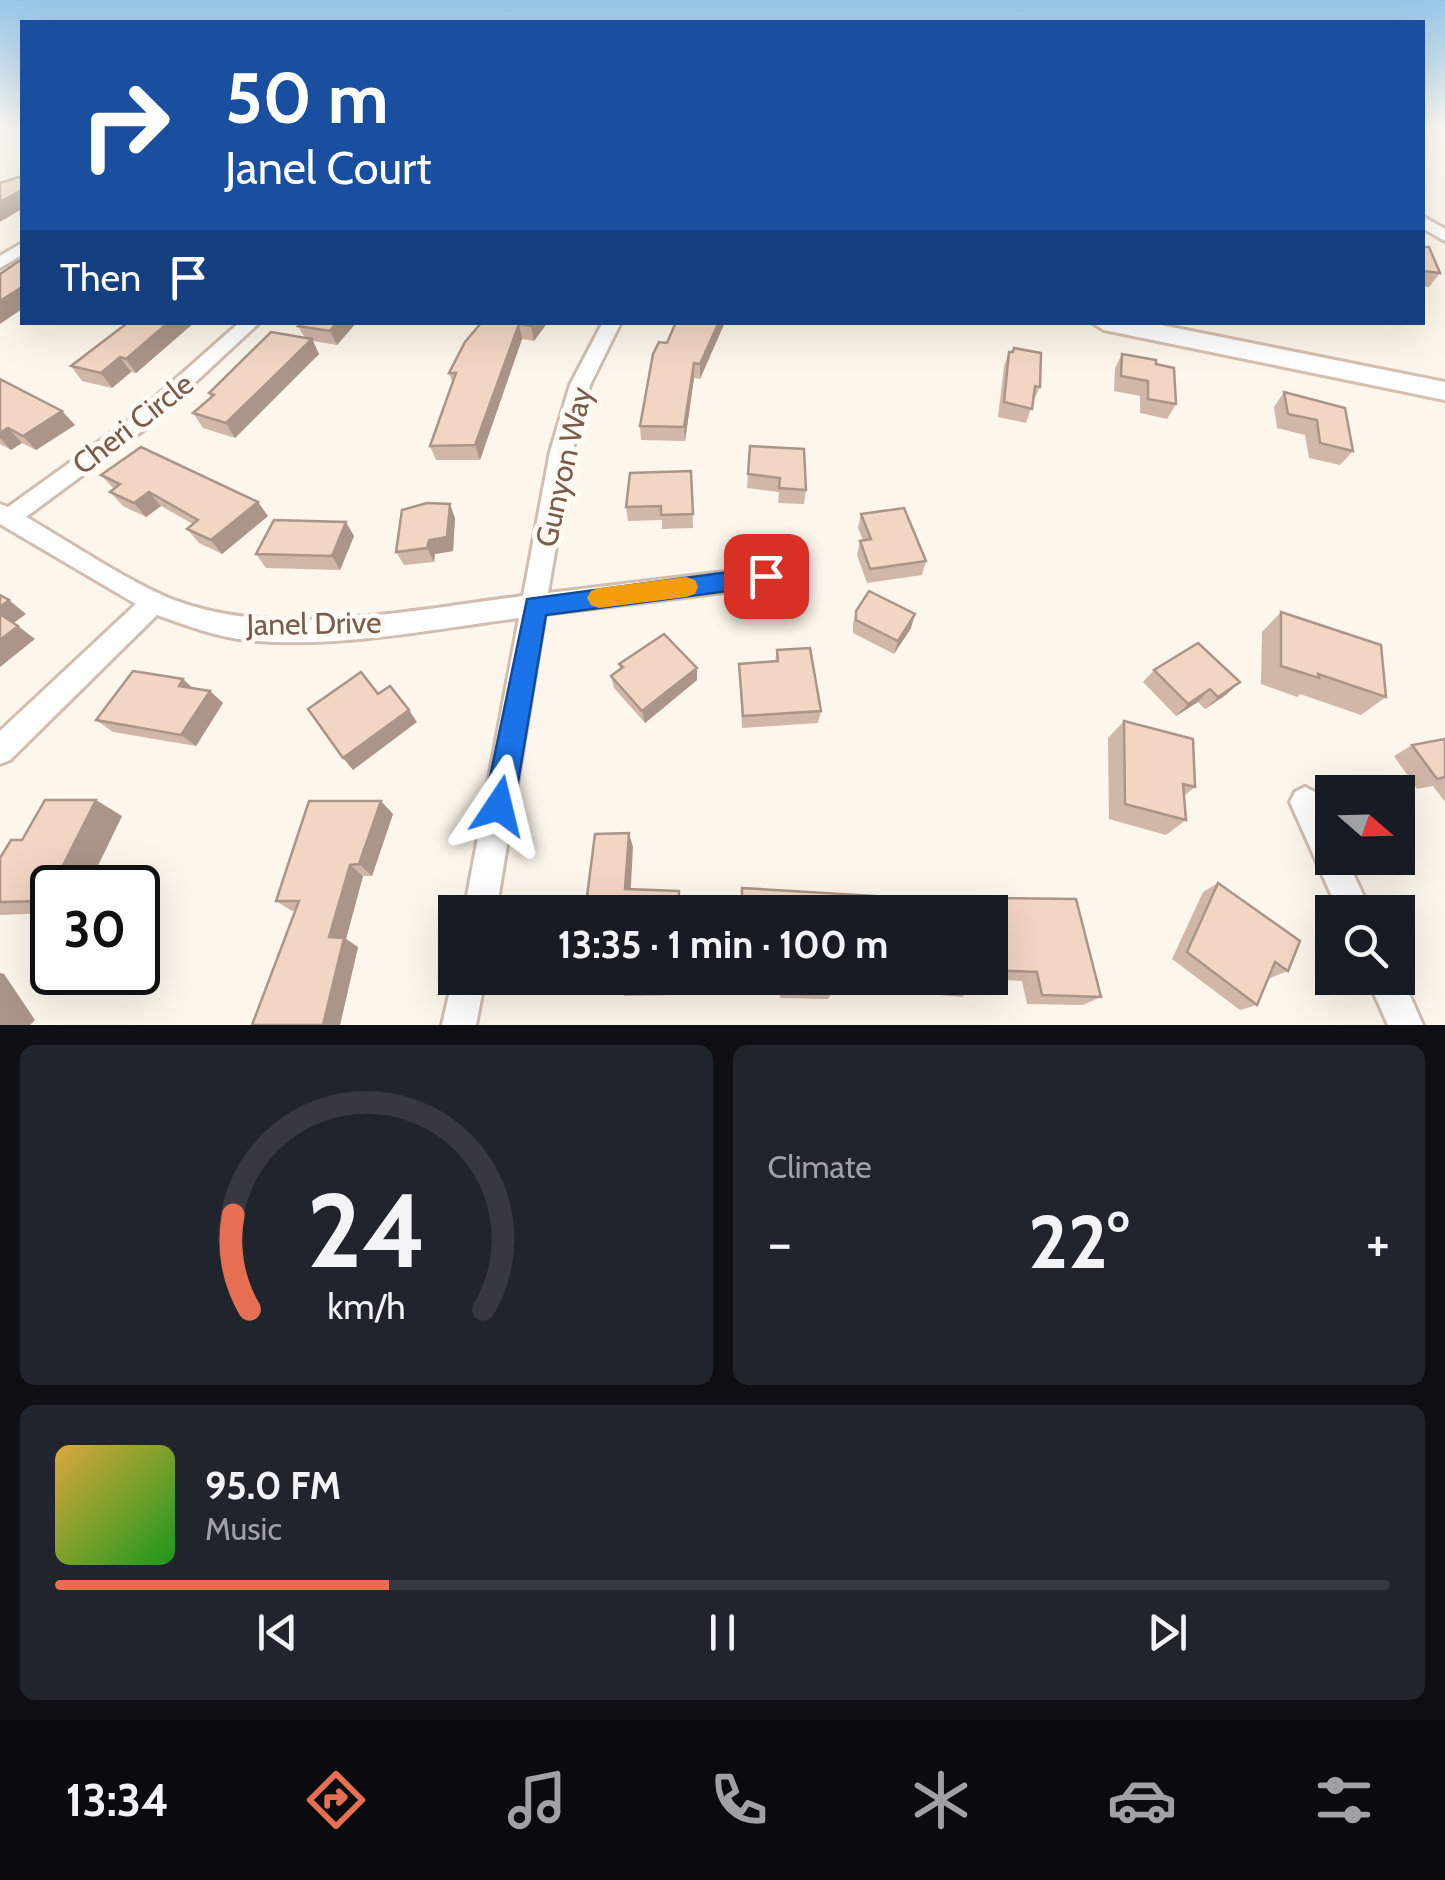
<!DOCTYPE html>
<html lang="en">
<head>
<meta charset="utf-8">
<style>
	body { margin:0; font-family:Cabin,sans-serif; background:#20242c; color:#f1f3f6; height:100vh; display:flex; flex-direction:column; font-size:38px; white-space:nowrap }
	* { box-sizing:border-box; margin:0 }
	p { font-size:32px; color:#9ea1a6 }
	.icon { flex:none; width:55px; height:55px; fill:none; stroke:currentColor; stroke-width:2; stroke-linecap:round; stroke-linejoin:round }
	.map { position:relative; height:1025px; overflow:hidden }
	.panel { display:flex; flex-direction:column; gap:20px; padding:20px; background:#0d0f14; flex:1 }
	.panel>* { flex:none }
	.top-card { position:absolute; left:20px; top:20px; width:1405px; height:305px; border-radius:0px; box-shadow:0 10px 40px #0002; background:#1a4fa0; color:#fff; overflow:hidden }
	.needle { width:65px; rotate:110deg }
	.fabs { position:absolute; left:1315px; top:775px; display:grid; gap:20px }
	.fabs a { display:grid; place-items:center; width:100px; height:100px; border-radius:0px; background:#171b24; box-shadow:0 10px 40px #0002; font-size:50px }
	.speed { position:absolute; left:30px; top:865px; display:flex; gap:20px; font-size:50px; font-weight:700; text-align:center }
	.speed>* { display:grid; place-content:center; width:130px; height:130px; border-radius:50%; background:#171b24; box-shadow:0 10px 40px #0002; line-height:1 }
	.speed .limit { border:5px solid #111; border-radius:15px; background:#fff; color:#111 }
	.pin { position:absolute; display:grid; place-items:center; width:85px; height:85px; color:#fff; margin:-42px; border-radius:20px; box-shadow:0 5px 15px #0006 }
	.me { position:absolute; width:110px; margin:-55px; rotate:10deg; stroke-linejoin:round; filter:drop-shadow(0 0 8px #0008) }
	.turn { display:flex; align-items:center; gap:35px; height:210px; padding:0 40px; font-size:45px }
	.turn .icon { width:130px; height:130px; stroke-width:2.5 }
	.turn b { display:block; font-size:70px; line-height:85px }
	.then { display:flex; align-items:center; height:95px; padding:0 40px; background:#0003; gap:20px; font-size:38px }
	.big { font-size:75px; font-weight:700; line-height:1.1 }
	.panel .tile { flex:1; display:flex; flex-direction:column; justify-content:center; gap:15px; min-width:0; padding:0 35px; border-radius:15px; background:#20242c }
	.panel .dial { align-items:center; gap:0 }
	.dial svg { height:260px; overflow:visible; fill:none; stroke:#363941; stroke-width:7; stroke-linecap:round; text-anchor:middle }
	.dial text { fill:#f1f3f6; stroke:none }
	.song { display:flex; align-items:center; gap:30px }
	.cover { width:120px; height:120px; border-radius:15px; background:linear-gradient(135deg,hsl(40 70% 55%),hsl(120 70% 35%)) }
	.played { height:10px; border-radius:5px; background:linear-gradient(90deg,#e76f51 25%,#363941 25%) }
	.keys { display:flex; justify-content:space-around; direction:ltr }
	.heat { display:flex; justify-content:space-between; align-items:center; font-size:55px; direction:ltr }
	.panel .tiles { flex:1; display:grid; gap:20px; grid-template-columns:1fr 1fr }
	.tile:last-child { grid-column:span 2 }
	.trip { position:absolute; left:438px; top:895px; width:570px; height:100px; border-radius:0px; background:#171b24; box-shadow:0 10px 40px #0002; font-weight:700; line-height:100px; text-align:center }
	.tab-bar { display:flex; height:160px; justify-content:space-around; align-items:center; background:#090b0e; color:#9ea1a6 }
	.tab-bar .icon { width:70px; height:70px }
	.tab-bar .on { color:#e76f51 }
	.tab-bar b { font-size:45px; color:#f1f3f6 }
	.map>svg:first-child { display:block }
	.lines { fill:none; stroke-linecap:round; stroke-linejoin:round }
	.street-casing { stroke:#d1beb0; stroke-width:6 }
	.secondary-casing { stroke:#d6c0b0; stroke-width:6 }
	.street { fill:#fff; fill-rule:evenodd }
	.secondary { fill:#fff; fill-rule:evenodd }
	.wall { fill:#d1b7a8 }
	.shaded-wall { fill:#aa9588 }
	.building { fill:#f3d5c3; stroke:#aa9588; stroke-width:2.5 }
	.route { fill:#1a73e8; stroke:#114b97; stroke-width:2.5 }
	.slow { fill:#f59e0b }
	.labels { text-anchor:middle; stroke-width:10; stroke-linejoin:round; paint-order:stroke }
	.street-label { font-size:30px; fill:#7a5c4d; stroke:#fffaf3 }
</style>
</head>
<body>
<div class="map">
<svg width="1445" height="1025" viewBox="0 0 1445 1025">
	<rect width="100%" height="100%" fill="#fdf6ec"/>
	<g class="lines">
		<defs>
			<g id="street">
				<path d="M1422,216L1445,229V241L1422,228Z"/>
				<path d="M22,243V255L0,268V256Z"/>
				<path d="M240,322H260L146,428L26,517C70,542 128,582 174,600C278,640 415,609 523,596L550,452L570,385L603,322H621L590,385L572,452L548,593L766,567L775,570L778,577L775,584L766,587L545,614L496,912H464L519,618C431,629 337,649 247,640C216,637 186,625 157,615L10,760L0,764V731L136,604L0,524V504L8,507L132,418Z"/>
				<path d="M1305,787L1315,792L1332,828V858H1346L1371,912H1339L1290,802L1295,792Z"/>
				<path d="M455,969V978H485L476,1025H442Z"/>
				<path d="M1398,969L1423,1025H1388L1367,978H1398Z"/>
			</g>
			<path id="secondary" d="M1091,322H1146L1445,382V400L1104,330Z"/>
		</defs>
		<use href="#street" class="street-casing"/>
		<use href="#secondary" class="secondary-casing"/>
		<use href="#street" class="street"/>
		<use href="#secondary" class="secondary"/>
	</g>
	<g class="wall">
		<path d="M1422,247L1440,273L1429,287H1422Z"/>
		<path d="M195,322L136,373L131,372L112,388L82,381L71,366L123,326L121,323Z"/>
		<path d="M357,322L337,345L313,341L319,354L235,438L203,428L193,413L211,397L209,393L305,338L298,326Z"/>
		<path d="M482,322H548L534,341L522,339L480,460H436L430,446L453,384L449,373Z"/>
		<path d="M676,322H725L700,379L694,378L685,441L641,440L640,426Z"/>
		<path d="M1009,352L1040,387L1033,402L1026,423L998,417L1004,366Z"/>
		<path d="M1122,354L1156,364L1176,404L1167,419L1140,413V396L1114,391L1115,368Z"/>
		<path d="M0,379L62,411L75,425L36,450L22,443L11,450L0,444Z"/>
		<path d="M1284,392L1353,451L1340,465L1309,458L1305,435L1277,428L1274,407Z"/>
		<path d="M750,446L806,490L804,504L778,503L779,492L747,488Z"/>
		<path d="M691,471L693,528L662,529V520L628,521L626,507Z"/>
		<path d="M101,475L268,516L222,554L199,543L187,529L193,524L161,506L146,517L123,506L110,492L114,489Z"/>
		<path d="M861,514L926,561L922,575L867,583L857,555L860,541L863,540L858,528Z"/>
		<path d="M455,518L453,551L435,554L434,562L404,565L396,552Z"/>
		<path d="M354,536L340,570L266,568L256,554Z"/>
		<path d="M856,611L911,628L894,654L853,633V624Z"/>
		<path d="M1281,612L1386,697L1361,715L1300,694L1297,697L1261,684L1262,632Z"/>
		<path d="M777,650L821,711L818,723L742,728L739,664L775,661Z"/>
		<path d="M619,664L697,668V680L645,723L614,688L611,676L620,669Z"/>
		<path d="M1154,670L1227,694L1205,709L1198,702L1176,716L1143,682Z"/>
		<path d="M210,691L223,703L196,746L113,732L96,720Z"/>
		<path d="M1124,721L1195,787L1184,796L1186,820L1166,835L1109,819L1108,738Z"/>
		<path d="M1445,739V802L1433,786L1417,789L1394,756L1412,745Z"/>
		<path d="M393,814L372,876H363L346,939L358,947L340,1025H252L295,911H292L276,901Z"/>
		<path d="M122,816L87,888H52V913L0,915V858L22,840Z"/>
		<path d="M1218,883L1288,971L1270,978L1269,976L1257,1005L1240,1010L1172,959L1203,892Z"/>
		<path d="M742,888L986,903L991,898L1101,997L1083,1005L1027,1004L1022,981L972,979L973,988L962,997L893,991L892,978H990V912H741Z"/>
		<path d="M677,978V995L624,996L619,987Z"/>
		<path d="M780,978H832L833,991L828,999L780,998Z"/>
	</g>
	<g class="shaded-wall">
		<path d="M22,190V209L0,222V202Z"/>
		<path d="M22,287V309L0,324V301Z"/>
		<path d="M169,322H195L136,373L126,359Z"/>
		<path d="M337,322H357L337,345L330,331Z"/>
		<path d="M534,322H548L534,341L531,326Z"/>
		<path d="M719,322H725L700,379V364Z"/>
		<path d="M519,324L522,339L480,460L475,445Z"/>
		<path d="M312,339L319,354L235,438L226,423Z"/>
		<path d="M120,357L131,372L112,388L101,373Z"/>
		<path d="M694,363V378L685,441L684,427Z"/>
		<path d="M62,411L75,425L36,450L23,436Z"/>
		<path d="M8,428L22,443L11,450L0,438V433Z"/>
		<path d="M149,492L161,506L146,517L134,503Z"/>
		<path d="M258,502L268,516L222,554L211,540Z"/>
		<path d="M450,504L455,518L453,551L435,554L434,562L427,548L429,540Z"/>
		<path d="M346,522L354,536L340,570L332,556Z"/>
		<path d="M9,600L26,614L12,624L0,615V607Z"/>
		<path d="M915,614L911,628L894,654L898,641Z"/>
		<path d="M18,626L35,639L0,667V640Z"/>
		<path d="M697,668V680L645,723L642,711Z"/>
		<path d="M183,679L197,692L179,686Z"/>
		<path d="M1240,682L1227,694L1205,709L1218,697Z"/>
		<path d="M1210,689L1198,702L1176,716L1188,704Z"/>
		<path d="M210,691L223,703L196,746L181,735Z"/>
		<path d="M409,710L417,722L353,770L343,758Z"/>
		<path d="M96,800L122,816L87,888H52V904L45,901Z"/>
		<path d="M381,801L393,814L372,876L359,864Z"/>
		<path d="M629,833L633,847L630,902L625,889Z"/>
		<path d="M350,865L363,876L346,939L358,947L340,1025H323L329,937Z"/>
		<path d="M0,973L4,974L35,1020L30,1025H0Z"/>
	</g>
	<g class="building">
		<path d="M22,176V190L0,202V183Z"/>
		<path d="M1422,247H1429L1440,273L1422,271Z"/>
		<path d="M22,259V287L0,301V274Z"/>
		<path d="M122,322H169L126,359L120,357L101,373L71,366L126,324Z"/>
		<path d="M301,322H337L330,331L298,326Z"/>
		<path d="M482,322H534L531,326L519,324L475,445L430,446L456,373H449L465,342Z"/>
		<path d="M676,322H719L700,364L694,363L684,427L640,426L653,354L659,342L667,343Z"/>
		<path d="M271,332L312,339L226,423L193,413L214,395L209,393Z"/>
		<path d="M1014,348L1041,353L1040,387L1035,386L1032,409L1004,402L1009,352H1013Z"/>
		<path d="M1122,354L1156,360V364L1174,368L1176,404L1148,399V381L1121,376Z"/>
		<path d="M0,379L62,411L23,436L8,428L0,433Z"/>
		<path d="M1284,392L1345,408L1353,451L1320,443L1317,420L1288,414Z"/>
		<path d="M750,446L804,449L806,490L779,488L780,478L748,474Z"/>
		<path d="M141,447L258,502L211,540L187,529L198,520L149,492L134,503L110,492L120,484L101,475Z"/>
		<path d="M691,471L693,514L661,515V506L626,507L630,473Z"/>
		<path d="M427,503L450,504L447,537L429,540L427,548L396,552L402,510Z"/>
		<path d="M904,508L926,561L870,569L860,541L871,539L861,514Z"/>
		<path d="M274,520L346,522L332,556L256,554Z"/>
		<path d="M869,591L915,614L898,641L856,620V611Z"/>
		<path d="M0,595L9,600L0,607Z"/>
		<path d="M1281,612L1381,645L1386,697L1318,674L1319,678L1281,666Z"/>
		<path d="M0,614L18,626L0,640Z"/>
		<path d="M664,634L697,668L642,711L611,676L623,667L619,664Z"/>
		<path d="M1198,643L1240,682L1218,697L1210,689L1188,704L1154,670Z"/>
		<path d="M810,648L821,711L743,716L739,664L778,661L777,650Z"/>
		<path d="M133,671L183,679L179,686L210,691L181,735L96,720Z"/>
		<path d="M361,672L378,694L390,686L409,710L343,758L308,709Z"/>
		<path d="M1124,721L1193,739L1195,787L1183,784L1186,820L1125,804Z"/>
		<path d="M1445,739V777L1437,779L1412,745Z"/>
		<path d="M45,800H96L45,901L0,902V858L11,840H22Z"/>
		<path d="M309,801H381L359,864L350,865L329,937L344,938L323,1025H252L299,901H276Z"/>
		<path d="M629,833L625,889L679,891L678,912H585L595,834Z"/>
		<path d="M1218,883L1300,941L1288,971L1275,962L1257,1005L1187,952Z"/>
		<path d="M742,888L992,903L991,898L1076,899L1101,997L1042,995L1037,972L990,970V912H742Z"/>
		<path d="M620,978H675L674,987H619Z"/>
		<path d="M783,978H832L833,991L783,990Z"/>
		<path d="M901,978H972L973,988L902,982Z"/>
	</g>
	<linearGradient id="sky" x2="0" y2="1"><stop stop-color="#97c7e8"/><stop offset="0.47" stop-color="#fefbf6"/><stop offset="1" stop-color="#fefbf6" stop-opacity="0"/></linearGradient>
	<rect width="1445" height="272" fill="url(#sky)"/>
	<path class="route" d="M766,567L775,569L778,576L775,584L766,586L546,615L514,806L510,817L499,821L489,817L484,806L527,599Z"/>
	<path class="slow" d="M686,577L695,580L698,587L695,594L686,597L599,608L591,605L587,598L591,591L599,588Z"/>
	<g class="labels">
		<g class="street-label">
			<text transform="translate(133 424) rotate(-38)" y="10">Cheri Circle</text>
			<text transform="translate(564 467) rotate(-77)" y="10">Gunyon Way</text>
			<text transform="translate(314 624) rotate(-1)" y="10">Janel Drive</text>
		</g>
	</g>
</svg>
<div class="fabs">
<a><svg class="needle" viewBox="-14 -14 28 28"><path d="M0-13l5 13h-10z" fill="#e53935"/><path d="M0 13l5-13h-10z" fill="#9ea1a6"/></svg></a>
<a><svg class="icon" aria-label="search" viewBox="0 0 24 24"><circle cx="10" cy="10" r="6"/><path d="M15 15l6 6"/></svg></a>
</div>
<div class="speed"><div class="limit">30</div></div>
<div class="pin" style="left:766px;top:576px;background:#d93025"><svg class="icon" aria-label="arrive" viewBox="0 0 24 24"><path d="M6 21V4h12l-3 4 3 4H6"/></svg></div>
<svg class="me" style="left:499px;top:806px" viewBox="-20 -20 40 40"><path d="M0-17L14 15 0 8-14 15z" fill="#1a73e8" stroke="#fff" stroke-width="4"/></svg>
<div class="trip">13:35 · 1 min · 100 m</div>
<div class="top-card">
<div class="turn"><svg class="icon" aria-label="right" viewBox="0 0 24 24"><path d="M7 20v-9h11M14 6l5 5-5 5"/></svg><div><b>50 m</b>Janel Court</div></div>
<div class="then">Then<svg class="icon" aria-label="arrive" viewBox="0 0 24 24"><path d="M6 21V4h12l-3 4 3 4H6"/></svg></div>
</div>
</div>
<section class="panel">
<div class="tiles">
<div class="tile dial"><svg viewBox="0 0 100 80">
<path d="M14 69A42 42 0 1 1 86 69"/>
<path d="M14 69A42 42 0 0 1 9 40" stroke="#e76f51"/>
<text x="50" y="56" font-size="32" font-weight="700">24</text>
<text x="50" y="72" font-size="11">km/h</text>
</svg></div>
<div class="tile"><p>Climate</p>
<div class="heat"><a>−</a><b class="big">22°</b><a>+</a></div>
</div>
<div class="tile">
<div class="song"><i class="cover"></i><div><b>95.0 FM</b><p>Music</p></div></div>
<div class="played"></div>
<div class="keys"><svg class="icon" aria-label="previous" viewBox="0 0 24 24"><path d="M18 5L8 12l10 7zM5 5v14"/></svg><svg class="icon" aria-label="pause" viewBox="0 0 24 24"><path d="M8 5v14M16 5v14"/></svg><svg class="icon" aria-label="next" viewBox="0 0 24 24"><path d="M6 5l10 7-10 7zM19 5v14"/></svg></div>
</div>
</div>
</section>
<nav class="tab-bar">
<b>13:34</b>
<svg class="icon on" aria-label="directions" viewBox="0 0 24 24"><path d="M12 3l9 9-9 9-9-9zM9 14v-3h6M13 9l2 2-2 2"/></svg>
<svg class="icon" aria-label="music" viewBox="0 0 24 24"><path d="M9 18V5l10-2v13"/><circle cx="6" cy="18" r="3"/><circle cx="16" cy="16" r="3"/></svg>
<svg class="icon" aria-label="phone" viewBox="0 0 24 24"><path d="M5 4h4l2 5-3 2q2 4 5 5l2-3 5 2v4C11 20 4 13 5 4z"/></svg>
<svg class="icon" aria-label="climate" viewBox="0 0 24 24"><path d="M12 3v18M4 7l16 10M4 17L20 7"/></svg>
<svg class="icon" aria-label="car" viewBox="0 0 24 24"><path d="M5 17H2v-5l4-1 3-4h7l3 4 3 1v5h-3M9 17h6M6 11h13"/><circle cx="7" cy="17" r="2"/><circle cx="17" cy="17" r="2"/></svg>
<svg class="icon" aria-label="filters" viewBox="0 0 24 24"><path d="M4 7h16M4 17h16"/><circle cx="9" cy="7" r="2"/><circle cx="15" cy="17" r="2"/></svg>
</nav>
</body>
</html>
